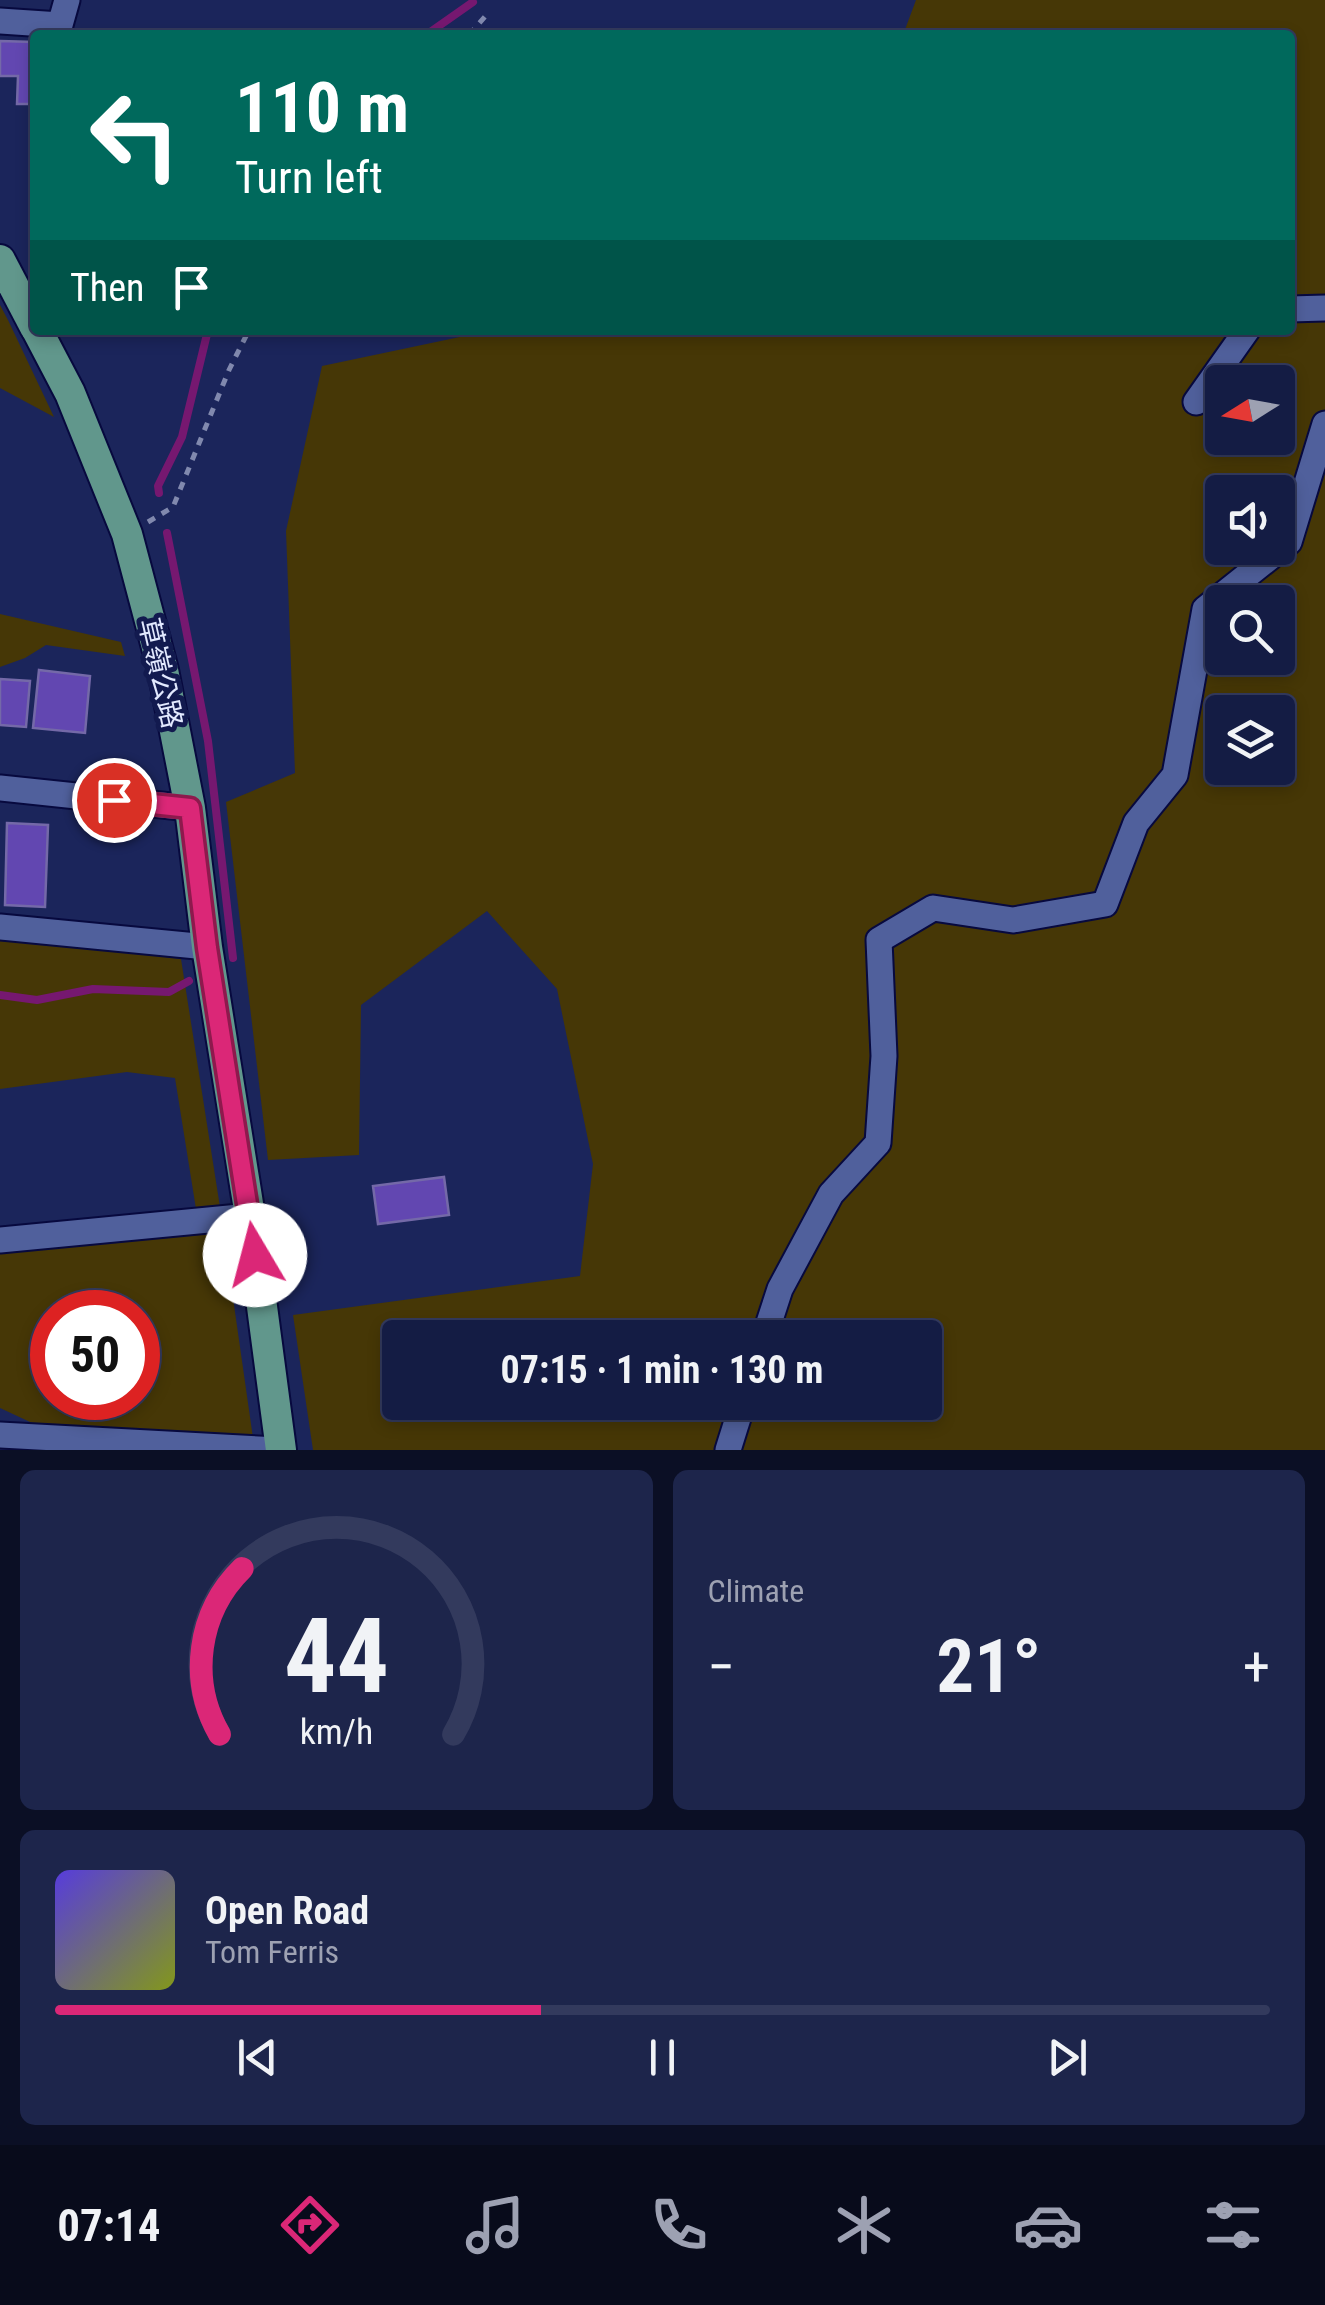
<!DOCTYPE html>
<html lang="en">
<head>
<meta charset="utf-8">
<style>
	body { margin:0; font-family:"Roboto Condensed","Noto Sans TC",sans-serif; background:#1d254b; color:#f1f3f6; height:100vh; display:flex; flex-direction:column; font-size:38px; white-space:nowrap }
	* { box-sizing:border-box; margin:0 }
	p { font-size:32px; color:#9da1b2 }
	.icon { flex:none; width:55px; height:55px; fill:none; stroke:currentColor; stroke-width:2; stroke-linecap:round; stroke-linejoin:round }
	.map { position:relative; height:1450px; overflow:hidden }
	.drawer { display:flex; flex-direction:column; gap:20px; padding:20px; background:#0b0f25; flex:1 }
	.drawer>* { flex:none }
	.banner { position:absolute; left:30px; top:30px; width:1265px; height:305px; border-radius:10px; box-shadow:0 5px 15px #0003,0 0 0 2px #333a5d; background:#00695c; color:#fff; overflow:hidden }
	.needle { width:65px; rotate:259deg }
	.controls { position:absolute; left:1205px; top:365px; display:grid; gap:20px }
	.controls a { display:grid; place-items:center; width:90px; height:90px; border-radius:10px; background:#141c44; box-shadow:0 5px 15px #0003,0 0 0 2px #333a5d; font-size:50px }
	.speed { position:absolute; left:30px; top:1290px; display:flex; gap:20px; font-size:50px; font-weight:700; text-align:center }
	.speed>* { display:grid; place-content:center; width:130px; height:130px; border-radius:50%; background:#141c44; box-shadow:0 5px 15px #0003,0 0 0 2px #333a5d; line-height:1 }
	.speed .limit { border:15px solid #d22; background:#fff; color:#111 }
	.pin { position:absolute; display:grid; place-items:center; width:85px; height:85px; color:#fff; margin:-42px; border:5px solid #fff; border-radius:50%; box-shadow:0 2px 10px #0007 }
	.me { position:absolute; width:110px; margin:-55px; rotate:352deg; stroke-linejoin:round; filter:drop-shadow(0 0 8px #0008) }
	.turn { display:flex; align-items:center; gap:35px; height:210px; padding:0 40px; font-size:45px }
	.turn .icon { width:130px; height:130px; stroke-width:2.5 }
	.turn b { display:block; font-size:70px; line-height:85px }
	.then { display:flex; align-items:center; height:95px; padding:0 40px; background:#0003; gap:20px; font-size:38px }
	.big { font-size:75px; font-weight:700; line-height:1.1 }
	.drawer .card { flex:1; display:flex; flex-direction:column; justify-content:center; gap:15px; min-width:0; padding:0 35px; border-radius:15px; background:#1d254b }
	.drawer .dial { align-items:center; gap:0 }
	.dial svg { height:260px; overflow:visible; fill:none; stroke:#333a5d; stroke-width:7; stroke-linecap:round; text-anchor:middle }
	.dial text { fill:#f1f3f6; stroke:none }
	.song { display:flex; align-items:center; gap:30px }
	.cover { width:120px; height:120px; border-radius:15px; background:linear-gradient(135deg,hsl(250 70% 55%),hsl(70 70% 35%)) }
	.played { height:10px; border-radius:5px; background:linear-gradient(90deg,#db2777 40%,#333a5d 40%) }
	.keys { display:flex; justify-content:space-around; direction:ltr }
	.heat { display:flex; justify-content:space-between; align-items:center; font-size:55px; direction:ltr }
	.drawer .tiles { flex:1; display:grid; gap:20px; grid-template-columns:1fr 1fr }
	.card:last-child { grid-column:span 2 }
	.trip { position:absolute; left:382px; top:1320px; width:560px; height:100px; border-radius:10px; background:#141c44; box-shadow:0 5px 15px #0003,0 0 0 2px #333a5d; font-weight:700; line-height:100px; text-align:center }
	.dock { display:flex; height:160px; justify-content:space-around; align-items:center; background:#080b1b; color:#9da1b2 }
	.dock .icon { width:70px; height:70px }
	.dock .current { color:#db2777 }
	.dock b { font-size:45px; color:#f1f3f6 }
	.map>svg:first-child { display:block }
	.green { fill:#463706; fill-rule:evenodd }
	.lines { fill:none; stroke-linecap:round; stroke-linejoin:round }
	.stream { stroke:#761870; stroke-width:8 }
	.building { fill:#6247b1; stroke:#7469a8; stroke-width:2.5 }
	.minor-casing { stroke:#07093e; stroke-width:29 }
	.major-casing { stroke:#07093e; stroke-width:34 }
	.path { stroke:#8189ae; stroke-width:5; stroke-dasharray:8 8; stroke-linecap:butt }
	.minor { stroke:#50609c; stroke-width:25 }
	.major { stroke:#61978c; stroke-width:30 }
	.route-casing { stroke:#8e194d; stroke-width:25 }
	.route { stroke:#db2777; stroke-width:18 }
	.labels { text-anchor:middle; stroke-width:10; stroke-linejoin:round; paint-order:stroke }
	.street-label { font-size:28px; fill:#e2e9fe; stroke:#121a4f }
</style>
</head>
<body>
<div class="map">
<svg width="1325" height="1450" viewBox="0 0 1325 1450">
	<rect width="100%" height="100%" fill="#1b255b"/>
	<g class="green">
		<path d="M916,0H1325V1450H313L293,1315L580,1276L593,1164L557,989L487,911L361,1005L359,1155L268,1160L226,802L295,773L286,531L322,366L493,330H1290V35H903ZM1222,382H1278V438H1222ZM1222,492H1278V548H1222ZM1222,602H1278V658H1222ZM1222,712H1278V768H1222ZM400,1338H925V1402H400Z"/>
		<path d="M0,305L8,320L54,417L0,388Z"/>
		<path d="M0,614L121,642L125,656L46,645L25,658L0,667Z"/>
		<path d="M0,937L181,959L220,1207L196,1209L175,1078L127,1072L0,1089Z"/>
		<path d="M223,1228L253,1438L43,1428L0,1408V1254ZM52,1312H138V1398H52Z"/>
	</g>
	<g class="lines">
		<g class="stream">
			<path d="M426,35L473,2"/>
			<path d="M159,493L158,486L182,437L208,330"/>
			<path d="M167,533L208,741L233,958"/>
			<path d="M0,995L37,1000L93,989L169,992L189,981"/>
		</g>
	</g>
	<g class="building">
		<path d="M0,41L35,42V104H17L18,76H0Z"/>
		<path d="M39,670L90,676L85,733L33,728Z"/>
		<path d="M0,679L30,681L26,727L0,725Z"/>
		<path d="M7,823L48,825L45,907L5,905Z"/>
		<path d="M444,1177L449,1215L378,1224L373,1186Z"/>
	</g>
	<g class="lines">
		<defs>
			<g id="minor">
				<path d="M0,21L60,25L67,0"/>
				<path d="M1290,309L1325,308"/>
				<path d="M1196,402L1247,330"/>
				<path d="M0,788L190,808"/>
				<path d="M0,927L207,947"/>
				<path d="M0,1240L250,1216"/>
				<path d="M764,1338L780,1289L831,1194L878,1143L884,1056L879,940L933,908L1013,920L1105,904L1136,823L1175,775L1205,609L1289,542L1325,424"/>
				<path d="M0,1435L278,1450"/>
				<path d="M728,1450L743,1402"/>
			</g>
			<g id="major">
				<path d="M0,260L35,327"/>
				<path d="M37,330L70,393L127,534L163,670L190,808L207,947L250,1216L281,1450"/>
			</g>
		</defs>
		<use href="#minor" class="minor-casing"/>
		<use href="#major" class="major-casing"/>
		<g class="path">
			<path d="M469,35L489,12"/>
			<path d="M148,522L173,507L229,370L249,330"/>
		</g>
		<use href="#minor" class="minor"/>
		<use href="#major" class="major"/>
	</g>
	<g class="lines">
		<defs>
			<path id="route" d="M114,800L190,808L207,948L255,1255"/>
		</defs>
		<use href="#route" class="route-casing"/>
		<use href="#route" class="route"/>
	</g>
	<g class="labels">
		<g class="street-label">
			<text transform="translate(161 673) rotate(77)" y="10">草嶺公路</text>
		</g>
	</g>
</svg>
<div class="controls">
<a><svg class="needle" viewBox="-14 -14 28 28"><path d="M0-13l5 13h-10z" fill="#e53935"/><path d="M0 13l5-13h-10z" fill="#9da1b2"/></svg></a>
<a><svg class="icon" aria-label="sound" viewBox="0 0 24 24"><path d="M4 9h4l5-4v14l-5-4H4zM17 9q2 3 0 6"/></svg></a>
<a><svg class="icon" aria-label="search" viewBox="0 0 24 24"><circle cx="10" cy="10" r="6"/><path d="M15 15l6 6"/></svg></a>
<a><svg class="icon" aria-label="layers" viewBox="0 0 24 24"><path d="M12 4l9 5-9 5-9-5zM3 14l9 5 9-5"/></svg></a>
</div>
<div class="speed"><div class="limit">50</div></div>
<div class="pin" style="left:114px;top:800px;background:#d93025"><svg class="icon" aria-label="arrive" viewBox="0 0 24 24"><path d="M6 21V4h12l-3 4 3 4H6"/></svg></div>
<svg class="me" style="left:255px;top:1255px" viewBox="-20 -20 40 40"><circle r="19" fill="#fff"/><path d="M0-13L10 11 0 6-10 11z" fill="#db2777"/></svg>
<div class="trip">07:15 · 1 min · 130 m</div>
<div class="banner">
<div class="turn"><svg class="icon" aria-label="left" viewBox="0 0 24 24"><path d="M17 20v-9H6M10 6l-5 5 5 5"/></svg><div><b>110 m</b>Turn left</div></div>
<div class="then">Then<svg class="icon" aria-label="arrive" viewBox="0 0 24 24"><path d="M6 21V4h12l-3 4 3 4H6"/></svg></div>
</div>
</div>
<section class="drawer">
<div class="tiles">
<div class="card dial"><svg viewBox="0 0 100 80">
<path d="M14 69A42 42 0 1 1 86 69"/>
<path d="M14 69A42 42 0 0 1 21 18" stroke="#db2777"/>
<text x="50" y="56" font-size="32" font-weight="700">44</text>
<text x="50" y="72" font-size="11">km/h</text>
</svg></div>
<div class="card"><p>Climate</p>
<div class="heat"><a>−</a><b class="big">21°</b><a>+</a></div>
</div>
<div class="card">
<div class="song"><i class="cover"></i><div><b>Open Road</b><p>Tom Ferris</p></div></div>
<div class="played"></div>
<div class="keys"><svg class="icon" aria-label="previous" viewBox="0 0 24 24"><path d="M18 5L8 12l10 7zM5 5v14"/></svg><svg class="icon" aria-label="pause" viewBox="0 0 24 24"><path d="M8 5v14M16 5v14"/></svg><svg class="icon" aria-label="next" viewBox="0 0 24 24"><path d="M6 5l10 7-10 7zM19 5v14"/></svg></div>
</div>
</div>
</section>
<nav class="dock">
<b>07:14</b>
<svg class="icon current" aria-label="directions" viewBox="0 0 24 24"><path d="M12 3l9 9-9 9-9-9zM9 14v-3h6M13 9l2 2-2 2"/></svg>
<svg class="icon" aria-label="music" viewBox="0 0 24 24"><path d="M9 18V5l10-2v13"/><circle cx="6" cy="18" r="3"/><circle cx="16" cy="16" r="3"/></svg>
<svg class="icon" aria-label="phone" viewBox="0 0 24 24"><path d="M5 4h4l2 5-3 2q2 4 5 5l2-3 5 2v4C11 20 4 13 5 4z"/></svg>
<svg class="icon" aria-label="climate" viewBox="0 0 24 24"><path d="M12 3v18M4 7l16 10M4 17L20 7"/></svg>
<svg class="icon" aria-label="car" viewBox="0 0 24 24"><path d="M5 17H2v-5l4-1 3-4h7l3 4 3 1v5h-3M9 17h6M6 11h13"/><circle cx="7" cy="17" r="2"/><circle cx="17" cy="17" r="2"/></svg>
<svg class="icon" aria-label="filters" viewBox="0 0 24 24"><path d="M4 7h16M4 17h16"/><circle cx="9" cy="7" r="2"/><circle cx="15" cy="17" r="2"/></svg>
</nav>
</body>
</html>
